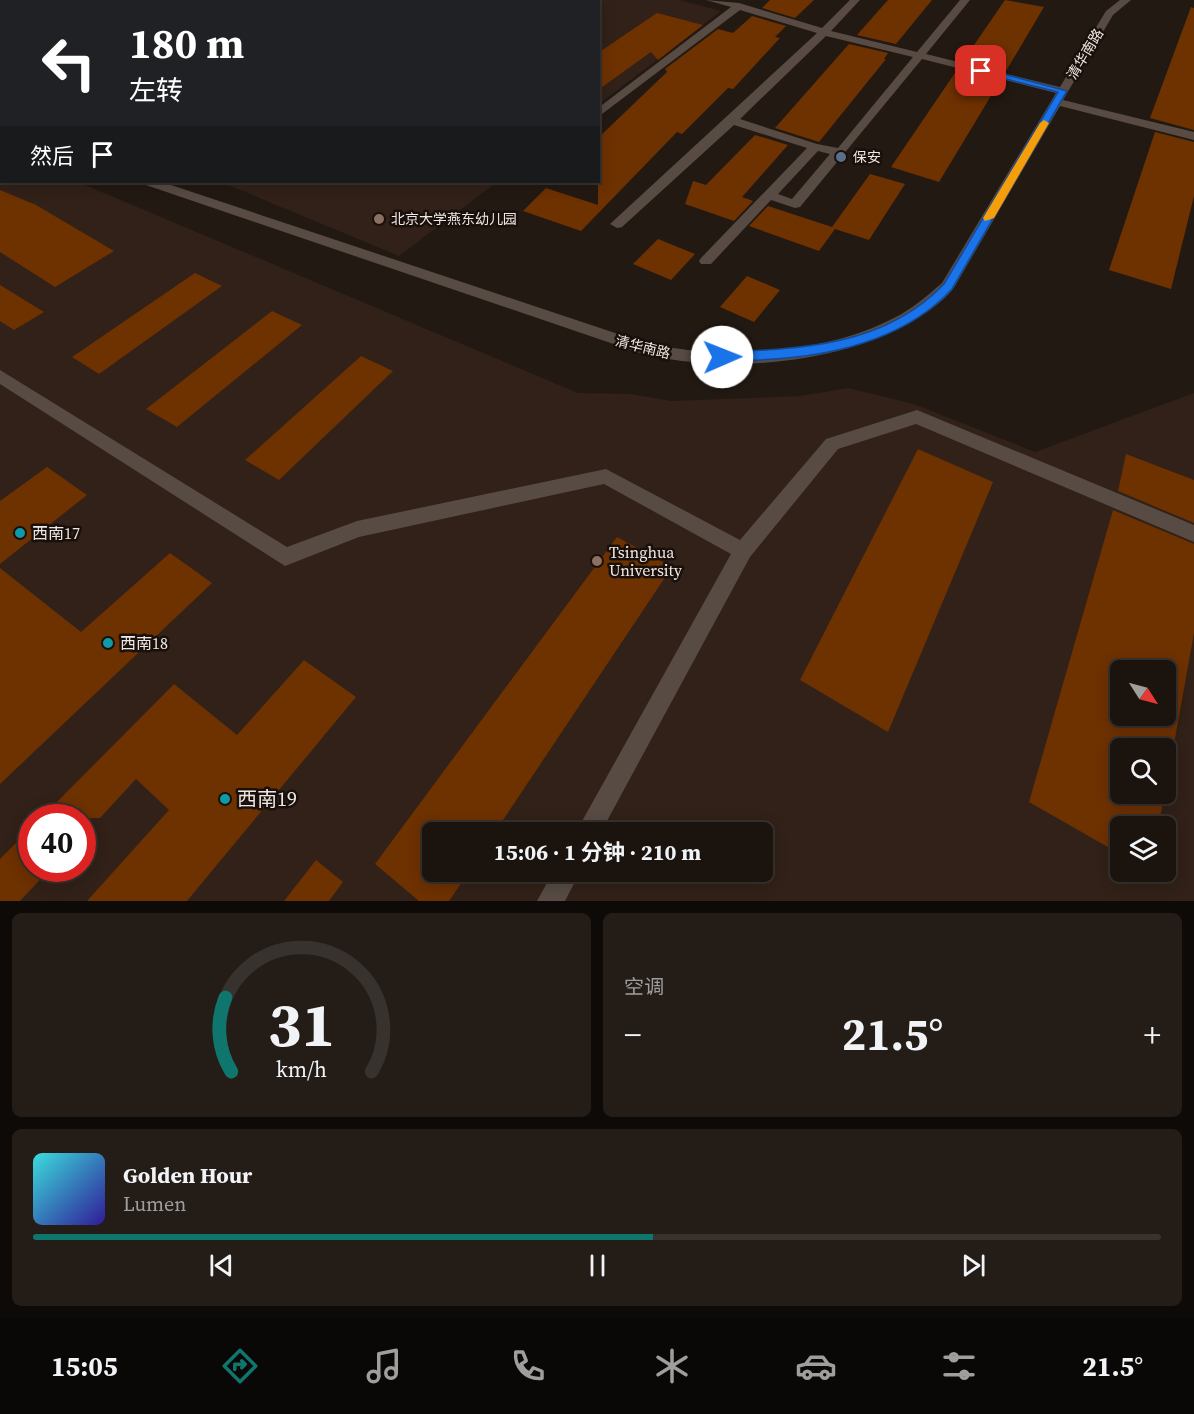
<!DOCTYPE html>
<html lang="zh">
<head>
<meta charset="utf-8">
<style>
	body { margin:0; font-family:"Source Serif 4","Noto Sans SC",serif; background:#231c17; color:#f1f3f6; height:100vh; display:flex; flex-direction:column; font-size:22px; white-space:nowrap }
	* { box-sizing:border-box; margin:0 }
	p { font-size:20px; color:#9f9e9e }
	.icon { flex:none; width:33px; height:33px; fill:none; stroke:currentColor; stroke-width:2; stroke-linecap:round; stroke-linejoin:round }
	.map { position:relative; height:901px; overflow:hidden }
	.details { display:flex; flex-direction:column; gap:12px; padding:12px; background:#0e0a08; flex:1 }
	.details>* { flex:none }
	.top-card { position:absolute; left:0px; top:0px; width:600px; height:183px; box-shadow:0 3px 15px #0003,0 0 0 2px #38322e; background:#202124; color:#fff; overflow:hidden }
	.needle { width:39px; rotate:126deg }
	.controls { position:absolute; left:1110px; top:660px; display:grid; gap:12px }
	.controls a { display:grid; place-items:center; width:66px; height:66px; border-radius:9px; background:#1a130e; box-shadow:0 3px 15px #0003,0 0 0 2px #38322e; font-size:30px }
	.speed { position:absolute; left:18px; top:804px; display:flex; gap:12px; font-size:30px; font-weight:700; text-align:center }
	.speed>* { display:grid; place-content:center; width:78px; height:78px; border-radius:50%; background:#1a130e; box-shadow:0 3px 15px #0003,0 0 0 2px #38322e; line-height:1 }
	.speed .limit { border:9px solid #d22; background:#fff; color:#111 }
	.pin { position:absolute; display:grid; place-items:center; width:51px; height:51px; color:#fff; margin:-26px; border-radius:12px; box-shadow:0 3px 9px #0006 }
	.me { position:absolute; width:66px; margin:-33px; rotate:89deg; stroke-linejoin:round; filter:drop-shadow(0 0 4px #0008) }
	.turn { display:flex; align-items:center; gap:21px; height:126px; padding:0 30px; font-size:27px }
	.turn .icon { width:78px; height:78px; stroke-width:2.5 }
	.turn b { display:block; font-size:42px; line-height:51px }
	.then { display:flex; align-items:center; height:57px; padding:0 30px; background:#0003; gap:12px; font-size:22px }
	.big { font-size:45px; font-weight:700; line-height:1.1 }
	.details .tile { flex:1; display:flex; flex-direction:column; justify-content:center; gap:9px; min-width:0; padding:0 21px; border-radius:9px; background:#231c17 }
	.details .dial { align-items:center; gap:0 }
	.dial svg { height:156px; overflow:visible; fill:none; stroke:#38322e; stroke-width:7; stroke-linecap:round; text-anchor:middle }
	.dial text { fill:#f1f3f6; stroke:none }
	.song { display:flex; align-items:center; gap:18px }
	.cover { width:72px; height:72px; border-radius:9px; background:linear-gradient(135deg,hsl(180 70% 55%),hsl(250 70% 35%)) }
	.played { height:6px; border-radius:3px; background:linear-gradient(90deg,#0f766e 55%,#38322e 55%) }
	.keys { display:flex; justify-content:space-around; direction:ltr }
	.heat { display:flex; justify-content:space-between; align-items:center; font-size:33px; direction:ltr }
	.details .tiles { flex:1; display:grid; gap:12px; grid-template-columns:1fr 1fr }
	.tile:last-child { grid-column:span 2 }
	.trip { position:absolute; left:422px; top:822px; width:351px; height:60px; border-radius:9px; background:#1a130e; box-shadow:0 3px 15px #0003,0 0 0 2px #38322e; font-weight:700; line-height:60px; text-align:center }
	.menu { display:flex; height:96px; justify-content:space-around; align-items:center; background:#0a0806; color:#9f9e9e }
	.menu .icon { width:42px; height:42px }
	.menu .selected { color:#0f766e }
	.menu b { font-size:27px; color:#f1f3f6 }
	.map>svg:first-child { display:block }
	.built { fill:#312118; fill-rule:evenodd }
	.building { fill:#6e3100; fill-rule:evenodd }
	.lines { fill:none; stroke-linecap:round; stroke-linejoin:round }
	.minor { fill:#574b44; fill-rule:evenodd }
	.route { fill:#1a73e8; stroke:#114b97; stroke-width:1.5 }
	.slow { fill:#f59e0b }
	.service-dot { fill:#5c6f8a; stroke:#1a100b; stroke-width:2 }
	.education-dot { fill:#8d6e63; stroke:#1a100b; stroke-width:2 }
	.culture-dot { fill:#0f9aa8; stroke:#1a100b; stroke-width:2 }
	.labels { text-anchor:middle; stroke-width:5; stroke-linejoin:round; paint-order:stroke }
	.far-street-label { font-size:14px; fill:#efe7e3; stroke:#1a100b }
	.far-poi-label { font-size:14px; fill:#efe7e3; stroke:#1a100b; text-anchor:start }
	.poi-label { font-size:16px; fill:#efe7e3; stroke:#1a100b; text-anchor:start }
	.near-poi-label { font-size:20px; fill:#efe7e3; stroke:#1a100b; text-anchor:start }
</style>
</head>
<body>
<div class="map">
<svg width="1194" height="901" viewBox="0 0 1194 901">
	<rect width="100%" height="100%" fill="#231913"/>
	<g class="built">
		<path d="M0,0H679L721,11L599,104L598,2H2L1,89Z"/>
		<path d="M0,149L2,182H78L578,393L630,394L672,401L800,396L848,388L914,404L1035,452L1194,393V901H0ZM1120,670H1166V716H1120ZM1120,748H1166V794H1120ZM32,818H82V868H32ZM1120,826H1166V872H1120ZM432,832H762V872H432Z"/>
		<path d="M221,182H497L399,256Z"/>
	</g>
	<g class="building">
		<path d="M770,0H814L795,18L762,8Z"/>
		<path d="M888,0H932L896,44L857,35Z"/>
		<path d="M1005,0L1044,7L1006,71L963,61Z"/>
		<path d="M1191,7L1194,8V130L1150,118Z"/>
		<path d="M657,13L703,25L658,60L651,52L598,90V53Z"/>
		<path d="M752,16L786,26L775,37L780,38L733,89L728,88L682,134L677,132L581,231L523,211L546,188L598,205V138L667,72L665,69L718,29L733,33Z"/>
		<path d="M849,44L888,53L884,59H886L819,142L775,128Z"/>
		<path d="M957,70L1000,81L939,182L891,167Z"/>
		<path d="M1155,132L1194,142V196L1171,289L1109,270Z"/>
		<path d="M755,135L788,145L742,197L753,201L734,221L685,204L693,181L706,185Z"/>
		<path d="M870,174L905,184L869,240L835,229L819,251L749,226L768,206L832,227Z"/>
		<path d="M0,190L36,205L114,251L55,287L0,252Z"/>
		<path d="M658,239L695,254L671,280L633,264Z"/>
		<path d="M195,273L222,286L99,374L72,357Z"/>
		<path d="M747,276L780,290L754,322L720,307Z"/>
		<path d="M0,285L44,312L14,330L0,321Z"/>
		<path d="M272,311L302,325L177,427L146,409Z"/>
		<path d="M361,356L393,371L279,480L245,460Z"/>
		<path d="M918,449L993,482L888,732L800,680Z"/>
		<path d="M1126,454L1194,480V523L1118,491Z"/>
		<path d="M47,467L87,495L0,564V501Z"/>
		<path d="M1113,510L1194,544V633L1166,788V748H1120V794H1165L1158,826H1120V854L1029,802ZM1120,670H1166V716H1120Z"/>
		<path d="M617,537L672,567L495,832H432V872H469L449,901H419L375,864Z"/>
		<path d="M170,553L212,583L0,784V568L81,632Z"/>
		<path d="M304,660L356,697L187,901H87L169,810L136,779L100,818H41L174,684L237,735Z"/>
		<path d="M32,827V868H51L20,901H0V859Z"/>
		<path d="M316,860L343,882L329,901H284Z"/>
	</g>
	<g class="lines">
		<g class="minor">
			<path d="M590,0H600L598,2H589Z"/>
			<path d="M706,0L739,3L822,28L850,0H860L831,31L917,52L960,0H970L926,54L1060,87L1106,11L1120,0H1131L1113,15L1063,100L1194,132V140L1060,106L955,286C947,298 933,308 921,316C848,364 720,376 637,352L146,185L144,182H162L645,343C722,360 823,355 894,318C912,309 927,296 942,283L1056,93L922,59L800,207L795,208L771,200L711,264H701L699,261L701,258L807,148L734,125L622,227L617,228L610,224L817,33L740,10L598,117V108L731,7ZM826,36L913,57L838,148L817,144L740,119ZM818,151L830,154L792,199L778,194Z"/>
			<rect x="0" y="115" width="2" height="8"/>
			<path d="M0,370L287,547L357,521L606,469L740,540L826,439L917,410L1194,525V542L916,424L838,449L750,557L601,832H576L731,554L604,484L359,537L285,566L0,384Z"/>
			<path d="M553,872H580L565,901H537Z"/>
		</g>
	</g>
	<path class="route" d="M981,68L1067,91L952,289C904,341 828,357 759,360C746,360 730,364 718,360L716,357L722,352C802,349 885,346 944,284L1058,92L978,72V69Z"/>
	<path class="slow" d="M1044,120L1049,123L994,218L985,221L983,218L1040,123Z"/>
	<circle class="service-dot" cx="841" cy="157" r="6"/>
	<g class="education-dot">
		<circle cx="379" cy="219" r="6"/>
		<circle cx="597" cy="561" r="6"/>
	</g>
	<g class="culture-dot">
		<circle cx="20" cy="533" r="6"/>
		<circle cx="108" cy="643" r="6"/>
		<circle cx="225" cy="799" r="6"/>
	</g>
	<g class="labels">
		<g class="far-street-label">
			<text transform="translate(1085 54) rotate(-59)" y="5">清华南路</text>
			<text transform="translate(643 347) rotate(14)" y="5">清华南路</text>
		</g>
		<g class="far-poi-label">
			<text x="853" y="162">保安</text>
			<text x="391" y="224">北京大学燕东幼儿园</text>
		</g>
		<g class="poi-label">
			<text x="32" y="539">西南17</text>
			<text x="609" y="558">Tsinghua<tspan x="609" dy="18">University</tspan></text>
			<text x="120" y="649">西南18</text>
		</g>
		<g class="near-poi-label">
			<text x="237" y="806">西南19</text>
		</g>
	</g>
</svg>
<div class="controls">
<a><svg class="needle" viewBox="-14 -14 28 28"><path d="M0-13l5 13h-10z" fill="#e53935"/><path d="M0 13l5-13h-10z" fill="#9f9e9e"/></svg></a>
<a><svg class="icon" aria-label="search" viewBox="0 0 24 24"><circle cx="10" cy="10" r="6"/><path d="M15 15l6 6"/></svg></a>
<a><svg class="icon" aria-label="layers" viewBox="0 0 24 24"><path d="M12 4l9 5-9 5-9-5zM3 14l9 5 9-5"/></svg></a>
</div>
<div class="speed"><div class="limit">40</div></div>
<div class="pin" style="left:981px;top:71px;background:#d93025"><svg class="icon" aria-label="arrive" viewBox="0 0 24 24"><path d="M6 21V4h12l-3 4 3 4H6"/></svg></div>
<svg class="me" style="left:722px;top:357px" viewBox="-20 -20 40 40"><circle r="19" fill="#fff"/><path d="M0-13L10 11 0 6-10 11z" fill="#1a73e8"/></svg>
<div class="trip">15:06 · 1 分钟 · 210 m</div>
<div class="top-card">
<div class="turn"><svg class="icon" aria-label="left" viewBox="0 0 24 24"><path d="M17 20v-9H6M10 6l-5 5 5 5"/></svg><div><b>180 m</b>左转</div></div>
<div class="then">然后<svg class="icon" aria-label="arrive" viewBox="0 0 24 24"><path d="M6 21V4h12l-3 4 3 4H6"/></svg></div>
</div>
</div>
<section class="details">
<div class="tiles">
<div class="tile dial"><svg viewBox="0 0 100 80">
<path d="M14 69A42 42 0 1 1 86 69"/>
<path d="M14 69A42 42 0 0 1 11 31" stroke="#0f766e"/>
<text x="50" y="56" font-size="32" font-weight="700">31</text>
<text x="50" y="72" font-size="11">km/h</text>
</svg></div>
<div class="tile"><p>空调</p>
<div class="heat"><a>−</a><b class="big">21.5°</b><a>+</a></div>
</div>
<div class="tile">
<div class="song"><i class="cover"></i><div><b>Golden Hour</b><p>Lumen</p></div></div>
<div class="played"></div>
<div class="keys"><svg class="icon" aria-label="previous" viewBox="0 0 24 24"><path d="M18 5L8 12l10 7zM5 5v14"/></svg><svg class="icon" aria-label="pause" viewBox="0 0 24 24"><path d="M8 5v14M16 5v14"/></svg><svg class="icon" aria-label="next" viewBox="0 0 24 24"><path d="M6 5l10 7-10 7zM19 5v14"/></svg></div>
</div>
</div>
</section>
<nav class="menu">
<b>15:05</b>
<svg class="icon selected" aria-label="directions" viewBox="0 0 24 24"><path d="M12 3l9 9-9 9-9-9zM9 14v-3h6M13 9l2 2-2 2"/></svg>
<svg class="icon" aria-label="music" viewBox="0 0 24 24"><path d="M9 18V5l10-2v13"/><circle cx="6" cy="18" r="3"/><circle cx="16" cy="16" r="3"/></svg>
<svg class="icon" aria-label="phone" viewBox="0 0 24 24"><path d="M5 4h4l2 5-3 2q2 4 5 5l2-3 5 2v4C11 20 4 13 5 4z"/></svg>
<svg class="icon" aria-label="climate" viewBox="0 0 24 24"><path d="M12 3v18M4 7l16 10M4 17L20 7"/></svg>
<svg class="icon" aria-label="car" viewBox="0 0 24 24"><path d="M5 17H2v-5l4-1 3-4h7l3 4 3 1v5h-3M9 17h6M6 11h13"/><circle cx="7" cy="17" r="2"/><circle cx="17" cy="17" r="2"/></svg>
<svg class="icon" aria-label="filters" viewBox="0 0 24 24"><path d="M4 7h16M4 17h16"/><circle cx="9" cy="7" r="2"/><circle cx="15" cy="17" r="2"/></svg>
<b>21.5°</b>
</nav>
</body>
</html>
